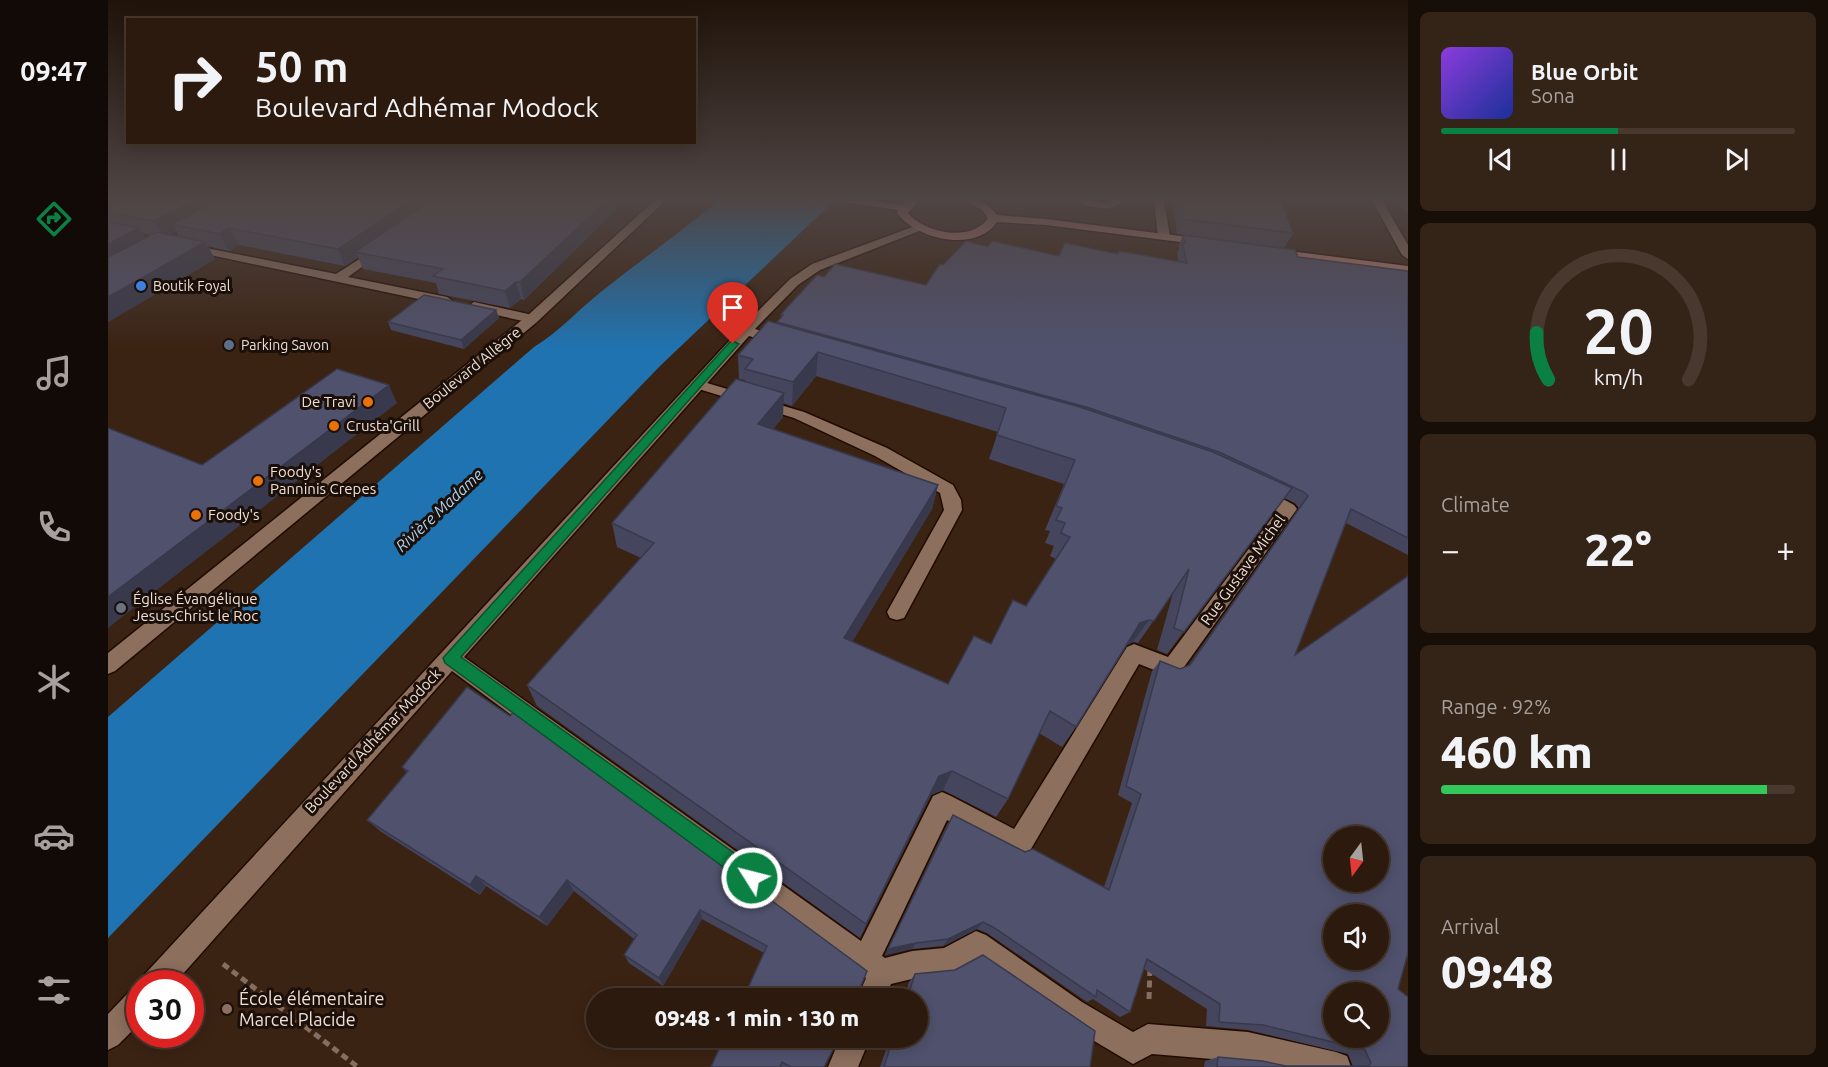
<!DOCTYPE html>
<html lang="en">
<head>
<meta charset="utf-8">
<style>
	body { margin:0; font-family:Ubuntu,sans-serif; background:#342317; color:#f1f3f6; height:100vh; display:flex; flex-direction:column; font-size:22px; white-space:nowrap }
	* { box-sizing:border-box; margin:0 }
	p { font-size:20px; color:#a6a19e }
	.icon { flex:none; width:33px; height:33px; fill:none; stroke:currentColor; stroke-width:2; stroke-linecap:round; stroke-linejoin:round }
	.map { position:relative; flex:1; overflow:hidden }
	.drawer { display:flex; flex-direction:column; gap:12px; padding:12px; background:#180e08; width:420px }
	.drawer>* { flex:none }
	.top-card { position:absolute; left:18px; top:18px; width:570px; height:126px; border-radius:0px; box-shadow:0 3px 15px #0003,0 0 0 2px #48382e; background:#2c1a0e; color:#f1f3f6; overflow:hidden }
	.needle { width:39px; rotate:195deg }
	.fabs { position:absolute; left:1215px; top:826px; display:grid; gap:12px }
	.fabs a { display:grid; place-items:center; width:66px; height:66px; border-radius:50%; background:#2c1a0e; box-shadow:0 3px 15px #0003,0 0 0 2px #48382e; font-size:30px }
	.speed { position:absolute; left:18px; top:970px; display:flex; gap:12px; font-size:30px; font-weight:700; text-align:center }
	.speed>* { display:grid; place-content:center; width:78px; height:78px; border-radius:50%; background:#2c1a0e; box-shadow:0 3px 15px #0003,0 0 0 2px #48382e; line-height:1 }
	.speed .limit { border:9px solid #d22; background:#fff; color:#111 }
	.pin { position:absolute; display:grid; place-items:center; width:51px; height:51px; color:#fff; margin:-62px -26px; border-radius:50% 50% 50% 0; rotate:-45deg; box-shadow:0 0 6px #0007 }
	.pin .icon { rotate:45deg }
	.me { position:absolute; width:66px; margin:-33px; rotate:306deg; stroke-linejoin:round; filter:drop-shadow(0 0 4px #0008) }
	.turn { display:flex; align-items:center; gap:21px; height:126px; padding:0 30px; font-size:27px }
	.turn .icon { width:78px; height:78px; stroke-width:2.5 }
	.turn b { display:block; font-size:42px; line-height:51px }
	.big { font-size:45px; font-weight:800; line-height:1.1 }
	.drawer .card { flex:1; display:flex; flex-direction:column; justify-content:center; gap:9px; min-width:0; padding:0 21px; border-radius:9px; background:#342317 }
	.drawer .dial { align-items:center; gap:0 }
	.dial svg { height:156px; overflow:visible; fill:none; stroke:#48382e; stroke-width:7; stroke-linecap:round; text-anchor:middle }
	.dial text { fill:#f1f3f6; stroke:none }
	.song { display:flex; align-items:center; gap:18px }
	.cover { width:72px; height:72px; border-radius:9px; background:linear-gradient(135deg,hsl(270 70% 55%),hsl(230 70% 35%)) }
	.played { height:6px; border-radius:3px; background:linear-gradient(90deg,#0b8043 50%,#48382e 50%) }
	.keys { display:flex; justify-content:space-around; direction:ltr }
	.heat { display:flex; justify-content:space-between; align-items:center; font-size:33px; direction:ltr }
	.charge { height:9px; border-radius:4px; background:linear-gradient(90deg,#34c759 92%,#48382e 0) }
	.trip { position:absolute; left:478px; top:988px; width:342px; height:60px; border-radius:30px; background:#2c1a0e; box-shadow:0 3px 15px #0003,0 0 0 2px #48382e; font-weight:800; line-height:60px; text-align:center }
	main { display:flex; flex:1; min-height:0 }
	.dock { display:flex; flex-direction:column; width:108px; justify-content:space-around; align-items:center; background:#120a06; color:#a6a19e }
	.dock .icon { width:42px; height:42px }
	.dock .on { color:#0b8043 }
	.dock b { font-size:27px; color:#f1f3f6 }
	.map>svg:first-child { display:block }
	.water { fill:#1f73b1 }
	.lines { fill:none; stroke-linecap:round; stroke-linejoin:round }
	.lane-casing { stroke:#210b00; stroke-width:3 }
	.street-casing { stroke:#210b00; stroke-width:3 }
	.secondary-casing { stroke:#210b00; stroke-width:3 }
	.primary-casing { stroke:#210b00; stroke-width:3 }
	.path-far1 { stroke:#836e60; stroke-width:2; stroke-dasharray:3 2; stroke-linecap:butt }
	.path { stroke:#836e60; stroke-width:5; stroke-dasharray:7 4.5; stroke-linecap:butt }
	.lane { fill:#8c6f5d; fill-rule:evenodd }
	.street { fill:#8c6f5d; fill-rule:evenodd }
	.secondary { fill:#8c6f5d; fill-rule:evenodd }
	.primary { fill:#b97e72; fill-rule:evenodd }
	.wall { fill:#45465e; fill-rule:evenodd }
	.shaded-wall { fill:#38394c }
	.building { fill:#50516d; stroke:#38394c; stroke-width:1.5; fill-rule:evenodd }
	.route { fill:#0b8043; stroke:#07532c; stroke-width:1.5 }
	.shop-dot { fill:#3f7fe0; stroke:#1a0f09; stroke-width:2 }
	.service-dot { fill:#5c6f8a; stroke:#1a0f09; stroke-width:2 }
	.food-dot { fill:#e8710a; stroke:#1a0f09; stroke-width:2 }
	.worship-dot { fill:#6b7280; stroke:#1a0f09; stroke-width:2 }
	.education-dot { fill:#8d6e63; stroke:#1a0f09; stroke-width:2 }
	.labels { text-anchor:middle; stroke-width:6; stroke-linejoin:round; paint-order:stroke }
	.far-poi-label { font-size:14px; fill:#f0dfd5; stroke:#1a0f09; text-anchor:start }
	.street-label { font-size:15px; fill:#f0dfd5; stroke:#1a0f09 }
	.poi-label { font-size:15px; fill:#f0dfd5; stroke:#1a0f09; text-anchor:start }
	.water-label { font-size:16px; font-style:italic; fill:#acd1f3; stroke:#1a0f09 }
	.near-poi-label { font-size:18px; fill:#f0dfd5; stroke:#1a0f09; text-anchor:start }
</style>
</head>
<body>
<main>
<nav class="dock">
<b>09:47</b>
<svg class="icon on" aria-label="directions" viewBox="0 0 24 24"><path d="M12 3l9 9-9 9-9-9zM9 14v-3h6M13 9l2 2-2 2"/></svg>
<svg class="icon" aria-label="music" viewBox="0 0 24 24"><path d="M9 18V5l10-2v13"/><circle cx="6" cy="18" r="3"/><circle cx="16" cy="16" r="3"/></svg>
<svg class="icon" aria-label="phone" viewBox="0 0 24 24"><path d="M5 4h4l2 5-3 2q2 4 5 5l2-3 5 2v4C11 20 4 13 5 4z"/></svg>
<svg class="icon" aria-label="climate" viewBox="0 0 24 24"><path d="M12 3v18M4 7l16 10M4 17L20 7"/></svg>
<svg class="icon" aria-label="car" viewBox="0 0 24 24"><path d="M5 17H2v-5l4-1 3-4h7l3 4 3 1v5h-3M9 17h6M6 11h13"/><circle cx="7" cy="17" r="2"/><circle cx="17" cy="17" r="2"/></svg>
<svg class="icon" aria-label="filters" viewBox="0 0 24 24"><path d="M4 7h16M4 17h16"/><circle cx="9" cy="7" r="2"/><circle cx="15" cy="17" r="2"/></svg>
</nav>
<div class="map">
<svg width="1300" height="1067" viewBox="0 0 1300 1067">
	<rect width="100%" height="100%" fill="#3b2313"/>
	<path class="water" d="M611,200H727L553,365L0,938V717L426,347C452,331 470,310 494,291C533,260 573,232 611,200Z"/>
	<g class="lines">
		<defs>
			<g id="lane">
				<path d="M972,200L1000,203L1003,200H1013V204L1000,209L975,205Z"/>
				<path d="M1046,200H1056L1062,237L1060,239H1052L1050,237Z"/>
				<path d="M589,380L696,412L779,448L845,485L853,500L854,510L796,618L789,620L782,618L779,612L836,510L832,493L767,456L686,418L584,387L582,384L584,381Z"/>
			</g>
			<g id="street">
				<path d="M1264,200H1274L1300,245V259L1294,255Z"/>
				<path d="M810,225L814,226V230L712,270L690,285L647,329L675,337L677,340L675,343L670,344L641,336L356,657L753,941L825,796L834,792L843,796L906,829L1019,647L1026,644L1060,657L1169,511L1144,498L1141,494L1144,490C1157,486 1174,499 1186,505L1189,509L1071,674L1064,677L1031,664L920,854L911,858L902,854L839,820L774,956L777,958L804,951L836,948L868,931L878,935L974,1002L1025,1032L1040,1024L1140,1032L1228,1052L1239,1056L1243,1067H1163L1140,1062L1044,1054L1025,1064L954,1022L867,961L839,976L804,979L783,984L777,999H749L758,978L344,671L66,984H33L37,974L633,328L682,279L704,264Z"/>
				<path d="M78,244L228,274L272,246L276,247V251L240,277L339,297L345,301L339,305L74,249V245Z"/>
				<path d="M366,302L429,316L431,319L424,323L361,309L360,306Z"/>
				<path d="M32,987V1023L10,1045L0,1050V1014L22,991Z"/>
				<path d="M732,1038H762L750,1067H720Z"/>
			</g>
			<path id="secondary" d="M547,200H558L429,322L7,671L0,674V653L419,316Z"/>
			<g id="primary">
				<path d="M737,200H760L794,205L799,200H811L800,213C817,233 863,243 880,218L874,210L855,200C870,199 880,203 889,215L938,219L1096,239L1102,242L1096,245L938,225L889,222C868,253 809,240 789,213L790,210L742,203Z"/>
				<path d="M1165,249L1300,266V274L1161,254V250Z"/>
			</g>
		</defs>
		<use href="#lane" class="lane-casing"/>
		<use href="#street" class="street-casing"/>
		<use href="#secondary" class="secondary-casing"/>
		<use href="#primary" class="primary-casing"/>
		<path class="path-far1" d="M686,200L712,203"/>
		<g class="path">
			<path d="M115,964L250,1067"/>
			<path d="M1041,999L1042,968"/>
		</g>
		<use href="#lane" class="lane"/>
		<use href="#street" class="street"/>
		<use href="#secondary" class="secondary"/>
		<use href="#primary" class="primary"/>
	</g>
	<g class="wall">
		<path d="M0,200H518L416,300L413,299L402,308L331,294L328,283L255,269L250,257L237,266L131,245L121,251L100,246L107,259L0,322ZM68,231L71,237L62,235ZM34,233L43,235L37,238Z"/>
		<path d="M1064,200H1172L1185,233L1176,248L1069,234Z"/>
		<path d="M1288,200H1300V213Z"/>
		<path d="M1075,235L1190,257L1300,271V555L1238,523L1187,655L1290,989L1300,1067H1096L1097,1061L1110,1057L1178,1066H1245L1240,1054L1140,1030L1098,1026L1099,1009L1036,969L1022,1012L1012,1017L985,999L979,1002L879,933L869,929L835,946L804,949L777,955L840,823L917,852L996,887L1024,803L1010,795L1044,671L1052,661L1072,669L1080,666L1191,508L1187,503L1176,498L1059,654L1049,650L1065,593L1030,643L1025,642L1019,645L968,727L954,747L931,733L900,799L888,817L835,790L823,795L752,938L429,706L419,685L533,558L509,547L504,523L637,382V380L631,379L630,355L669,323L673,318V314L716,277L818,285L835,265L880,247L951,256L1009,254L1011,251L1071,262L1069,253L1071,249V245ZM708,376L890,432L881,459L956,484L937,530L942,531L937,543L946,546L942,556L948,559L918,606L883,644L840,684L744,642L824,509L830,485L665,429L675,417V403L684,406Z"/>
		<path d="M388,310L391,318L356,349L283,330L280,322Z"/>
		<path d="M294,767L759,971L656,953L594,919L555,986L521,963L516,955L526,939L466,891L439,926L378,886L372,895L272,831L259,820L299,773Z"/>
		<path d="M807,974L982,1067H772L782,1038H810V999H796L801,982Z"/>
		<path d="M616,1038L716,1067H674Z"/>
	</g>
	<g class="shaded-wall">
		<path d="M88,200H129L64,224L68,231L57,237L46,221Z"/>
		<path d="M304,200H334L247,252L250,257L237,266L230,249Z"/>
		<path d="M499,200H518L416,300L412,282Z"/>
		<path d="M31,228L42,245L0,267V244Z"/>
		<path d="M121,228L131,245L121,251L111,234Z"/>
		<path d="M97,242L107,259L0,322V297Z"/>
		<path d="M408,282L413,299L402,308L397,291Z"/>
		<path d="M388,310L391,318L356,349L353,340Z"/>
		<path d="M710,352L708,376L684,406L685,382Z"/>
		<path d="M281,385L289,403L0,628V597Z"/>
		<path d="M676,393L675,417L650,448V424Z"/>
		<path d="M830,485L824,509L733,660L736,638Z"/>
		<path d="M1041,620L1025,642L1017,646L1032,623Z"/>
		<path d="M844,771L835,790L823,795L752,938L758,924L831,776Z"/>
		<path d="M368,876L378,886L372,895L362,885Z"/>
		<path d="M459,880L466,891L439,926L431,917Z"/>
		<path d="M592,910L594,919L555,986L551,978Z"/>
		<path d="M875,922L869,929L835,946L840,939Z"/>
		<path d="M808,943L804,949L777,955L780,949Z"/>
	</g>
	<g class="building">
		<path d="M0,200H88L46,221L0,212Z"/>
		<path d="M110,200H304L230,249L121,228L111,234L64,224Z"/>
		<path d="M324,200H499L412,282H408L397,291L325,276L335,269L247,252Z"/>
		<path d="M1073,200H1172L1185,233L1076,219Z"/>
		<path d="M0,222L31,228L0,244Z"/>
		<path d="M49,232L97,242L0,297V257Z"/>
		<path d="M1075,235L1187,250L1190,257L1300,271V538L1243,509L1187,655L1300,576V953L1290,989L1300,997V1067H1109L1110,1057L1154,1061L1178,1066H1261L1263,1063L1257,1050L1155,1025L1111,1022L1112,1004L1039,959L1022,1012L989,990L988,997L885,927L875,922L840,939L808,943L780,949L845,815L917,852L925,849L1001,890L1033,794L1018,786L1052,661L1072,669L1082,665L1200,496L1196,492L1111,452L978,407L669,322L675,315L673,314L709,275L716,277L727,264L818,285L832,264L835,265L858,241L880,247L884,241L951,256L957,243L1010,254L1011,251L1079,263L1074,242L1077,243ZM1226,837H1270V882H1226ZM1226,915H1270V960H1226ZM1226,993H1270V1038H1226Z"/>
		<path d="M316,295L388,310L353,340L280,322Z"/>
		<path d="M660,321L972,407L1105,452L1184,488L1076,632L1066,628L1081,569L1046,621L1041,620L1032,623L968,727L942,711L900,799L844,771L831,776L758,924L419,685L546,543L504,523L628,379L676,393L650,424L830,485L736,638L840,684L866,636L883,644L905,600L918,606L962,537L953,533L957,523L948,520L954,508L948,506L967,460L889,435L898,408L710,352L685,382L637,369L645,359L630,355Z"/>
		<path d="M229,369L281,385L0,597V428L94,465Z"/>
		<path d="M359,687L402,716L406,711L759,971L751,991L753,994L751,999H635L659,946L592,910L551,978L516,955L529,935L459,880L431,917L368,876L362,885L259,820L300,771L294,767Z"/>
		<path d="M875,955L987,1031L982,1067H776L785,1038H810V999H799L807,974L847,970Z"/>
		<path d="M616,1038H731L716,1067H683L674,1062L672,1067H603Z"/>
	</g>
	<linearGradient id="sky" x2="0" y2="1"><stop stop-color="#20130a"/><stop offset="0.57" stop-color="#4f4544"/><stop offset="1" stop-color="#4f4544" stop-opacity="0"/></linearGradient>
	<rect width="1300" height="349" fill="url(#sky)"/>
	<path class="route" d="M625,341L631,344L629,346L353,657L651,871L654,878L651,885L644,888L337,663L335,658L622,342Z"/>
	<circle class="shop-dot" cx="33" cy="286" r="6"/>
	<circle class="service-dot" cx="121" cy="345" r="6"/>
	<g class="food-dot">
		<circle cx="260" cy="402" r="6"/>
		<circle cx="226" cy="426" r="6"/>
		<circle cx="150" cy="481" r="6"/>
		<circle cx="88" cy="515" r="6"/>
	</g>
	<circle class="worship-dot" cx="13" cy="608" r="6"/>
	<circle class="education-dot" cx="119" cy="1009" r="6"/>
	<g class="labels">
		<g class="far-poi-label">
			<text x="45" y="291">Boutik Foyal</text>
			<text x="133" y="350">Parking Savon</text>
		</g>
		<g class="street-label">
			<text transform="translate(364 368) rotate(-39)" y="5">Boulevard Allègre</text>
			<text transform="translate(1135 570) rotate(-54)" y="5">Rue Gustave Michel</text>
			<text transform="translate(265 741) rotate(-47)" y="5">Boulevard Adhémar Modock</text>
		</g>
		<g class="poi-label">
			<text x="248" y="407" text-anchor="end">De Travi</text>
			<text x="238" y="431">Crusta'Grill</text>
			<text x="162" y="477">Foody's<tspan x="162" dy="17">Panninis Crepes</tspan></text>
			<text x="100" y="520">Foody's</text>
			<text x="25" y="604">Église Évangélique<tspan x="25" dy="17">Jesus-Christ le Roc</tspan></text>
		</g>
		<g class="water-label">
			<text transform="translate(331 510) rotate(-43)" y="6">Rivière Madame</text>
		</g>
		<g class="near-poi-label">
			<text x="131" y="1005">École élémentaire<tspan x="131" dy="21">Marcel Placide</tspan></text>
		</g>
	</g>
</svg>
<div class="fabs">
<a><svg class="needle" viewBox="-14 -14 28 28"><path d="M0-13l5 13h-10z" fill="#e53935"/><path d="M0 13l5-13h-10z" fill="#a6a19e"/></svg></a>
<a><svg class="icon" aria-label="sound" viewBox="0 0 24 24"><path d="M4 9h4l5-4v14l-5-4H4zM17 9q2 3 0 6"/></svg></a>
<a><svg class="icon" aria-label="search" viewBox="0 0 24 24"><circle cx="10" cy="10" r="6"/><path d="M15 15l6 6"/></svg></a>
</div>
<div class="speed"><div class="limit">30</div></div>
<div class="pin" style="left:625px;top:344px;background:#d93025"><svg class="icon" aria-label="arrive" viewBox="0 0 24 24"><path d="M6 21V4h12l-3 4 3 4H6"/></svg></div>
<svg class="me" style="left:644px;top:878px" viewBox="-20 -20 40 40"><circle r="17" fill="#0b8043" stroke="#fff" stroke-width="3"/><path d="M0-11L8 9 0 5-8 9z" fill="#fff"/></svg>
<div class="trip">09:48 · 1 min · 130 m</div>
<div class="top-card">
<div class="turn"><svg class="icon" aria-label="right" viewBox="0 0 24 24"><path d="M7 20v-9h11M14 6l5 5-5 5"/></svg><div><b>50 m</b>Boulevard Adhémar Modock</div></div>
</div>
</div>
<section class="drawer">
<div class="card">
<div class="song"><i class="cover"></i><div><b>Blue Orbit</b><p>Sona</p></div></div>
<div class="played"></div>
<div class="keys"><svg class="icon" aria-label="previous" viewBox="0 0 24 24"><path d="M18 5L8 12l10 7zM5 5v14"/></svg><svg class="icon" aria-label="pause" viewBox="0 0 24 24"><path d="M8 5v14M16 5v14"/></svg><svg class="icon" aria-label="next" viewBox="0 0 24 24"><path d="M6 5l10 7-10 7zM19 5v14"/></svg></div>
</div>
<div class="card dial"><svg viewBox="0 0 100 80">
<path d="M14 69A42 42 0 1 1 86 69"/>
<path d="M14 69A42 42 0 0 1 8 45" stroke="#0b8043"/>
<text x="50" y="56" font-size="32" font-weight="700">20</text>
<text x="50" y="72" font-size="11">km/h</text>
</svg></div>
<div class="card"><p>Climate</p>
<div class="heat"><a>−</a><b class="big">22°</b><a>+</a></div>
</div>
<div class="card"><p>Range · 92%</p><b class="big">460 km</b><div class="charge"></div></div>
<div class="card"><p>Arrival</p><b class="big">09:48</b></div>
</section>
</main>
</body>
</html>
